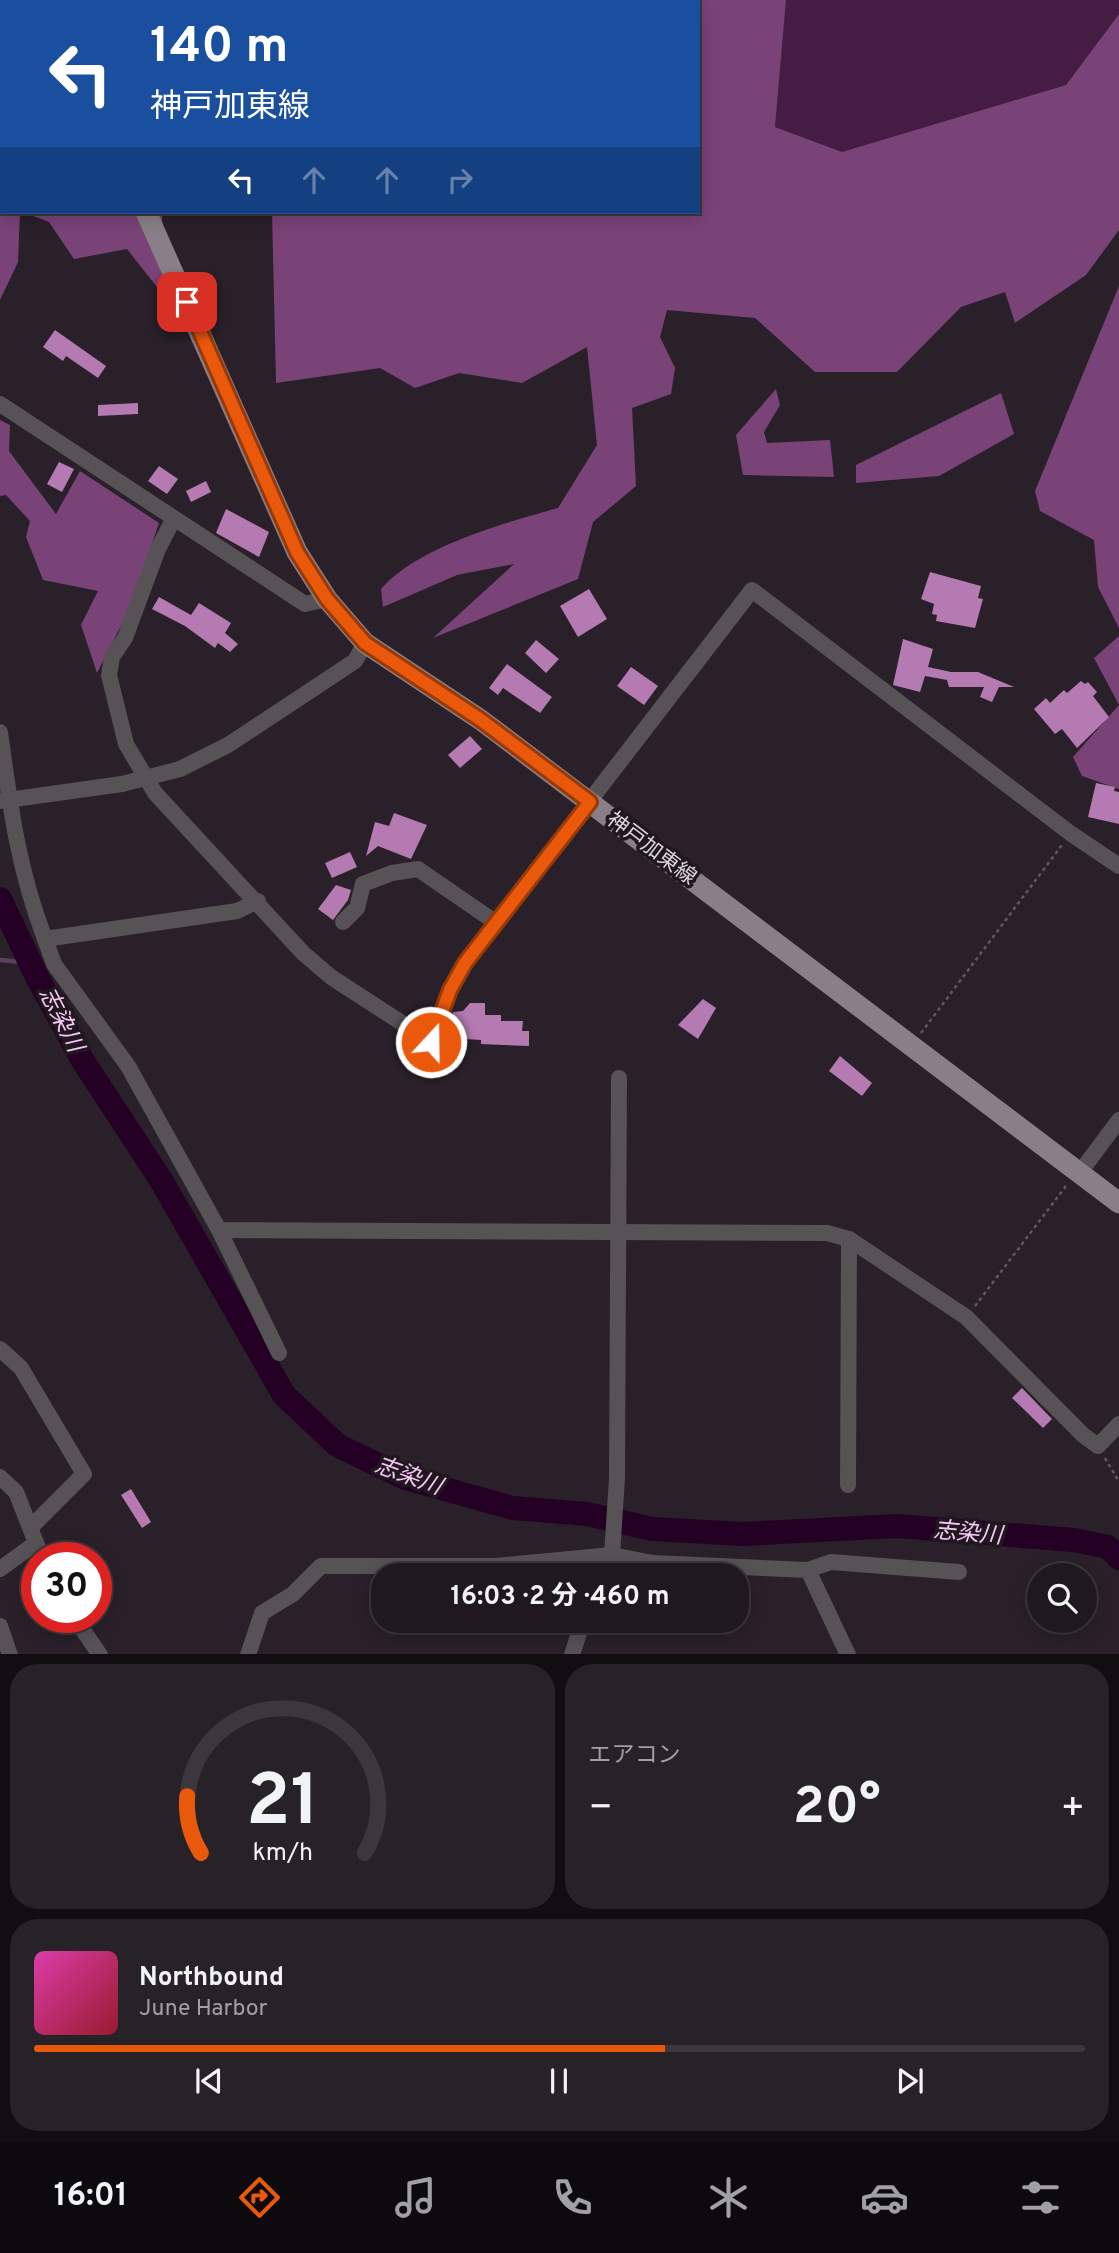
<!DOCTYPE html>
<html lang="ja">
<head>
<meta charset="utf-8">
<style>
	body { margin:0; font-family:Overpass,"Noto Sans JP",sans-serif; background:#272128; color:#f1f3f6; height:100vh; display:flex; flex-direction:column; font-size:26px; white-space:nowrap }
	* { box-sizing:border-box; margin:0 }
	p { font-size:23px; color:#a1a0a4 }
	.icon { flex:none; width:38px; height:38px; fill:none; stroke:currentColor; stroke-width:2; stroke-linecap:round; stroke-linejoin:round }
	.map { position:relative; height:1654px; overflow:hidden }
	.sheet { display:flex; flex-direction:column; gap:10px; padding:10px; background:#110d11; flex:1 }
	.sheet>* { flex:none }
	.top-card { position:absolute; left:0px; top:0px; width:700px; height:214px; box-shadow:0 4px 18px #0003,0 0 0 2px #3c373d; background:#1a4fa0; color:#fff; overflow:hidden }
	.controls { position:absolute; left:1027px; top:1563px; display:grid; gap:14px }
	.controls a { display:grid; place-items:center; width:70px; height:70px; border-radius:50%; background:#1f181f; box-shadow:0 4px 18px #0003,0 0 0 2px #3c373d; font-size:35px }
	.speed { position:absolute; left:21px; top:1542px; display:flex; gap:14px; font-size:35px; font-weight:700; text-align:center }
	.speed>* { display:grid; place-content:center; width:91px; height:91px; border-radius:50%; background:#1f181f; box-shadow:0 4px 18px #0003,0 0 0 2px #3c373d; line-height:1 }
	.speed .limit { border:10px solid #d22; background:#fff; color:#111 }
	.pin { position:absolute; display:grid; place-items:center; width:60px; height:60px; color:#fff; margin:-30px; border-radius:14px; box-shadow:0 4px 10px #0006 }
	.me { position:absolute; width:77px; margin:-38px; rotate:21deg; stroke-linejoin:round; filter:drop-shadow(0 0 5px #0008) }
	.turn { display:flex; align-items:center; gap:24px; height:147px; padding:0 35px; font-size:32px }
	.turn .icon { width:91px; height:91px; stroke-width:2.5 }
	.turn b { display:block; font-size:49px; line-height:60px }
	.lanes { display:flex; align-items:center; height:66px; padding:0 35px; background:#0003; justify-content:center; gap:35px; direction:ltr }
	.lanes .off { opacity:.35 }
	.big { font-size:52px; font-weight:700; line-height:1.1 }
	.sheet .tile { flex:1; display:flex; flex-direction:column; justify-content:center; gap:10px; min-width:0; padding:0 24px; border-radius:28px; background:#272128 }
	.sheet .dial { align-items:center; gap:0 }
	.dial svg { height:182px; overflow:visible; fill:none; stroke:#3c373d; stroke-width:7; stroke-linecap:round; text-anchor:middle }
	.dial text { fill:#f1f3f6; stroke:none }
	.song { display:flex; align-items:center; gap:21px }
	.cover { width:84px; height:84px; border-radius:10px; background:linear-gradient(135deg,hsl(320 70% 55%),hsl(350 70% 35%)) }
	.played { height:7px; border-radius:4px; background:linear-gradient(90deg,#ea580c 60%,#3c373d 60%) }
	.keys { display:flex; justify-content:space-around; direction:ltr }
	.heat { display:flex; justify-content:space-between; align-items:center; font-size:38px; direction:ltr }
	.sheet .tiles { flex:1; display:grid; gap:10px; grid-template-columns:1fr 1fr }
	.tile:last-child { grid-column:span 2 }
	.trip { position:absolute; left:371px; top:1563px; width:378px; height:70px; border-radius:28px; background:#1f181f; box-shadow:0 4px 18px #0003,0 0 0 2px #3c373d; font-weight:700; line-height:70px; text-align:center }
	.tab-bar { display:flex; height:112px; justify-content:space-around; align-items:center; background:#0c0a0c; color:#a1a0a4 }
	.tab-bar .icon { width:49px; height:49px }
	.tab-bar .selected { color:#ea580c }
	.tab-bar b { font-size:32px; color:#f1f3f6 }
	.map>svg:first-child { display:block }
	.green { fill:#451c44 }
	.forest { fill:#794377 }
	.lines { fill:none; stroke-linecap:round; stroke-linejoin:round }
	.stream { stroke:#5c415c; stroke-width:4.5 }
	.river { stroke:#240024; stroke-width:24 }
	.building { fill:#b47ab1 }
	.path { stroke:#615961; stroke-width:2.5; stroke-dasharray:3.5 3.5; stroke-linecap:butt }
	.minor { stroke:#565256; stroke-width:16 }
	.major { stroke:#897f88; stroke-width:21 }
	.minor-bridge { stroke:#565256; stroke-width:16 }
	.route-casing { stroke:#983908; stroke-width:18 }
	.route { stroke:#ea580c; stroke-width:12 }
	.labels { text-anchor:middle; stroke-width:7; stroke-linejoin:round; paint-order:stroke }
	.street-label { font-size:21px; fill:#ded8de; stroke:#20171f }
	.water-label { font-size:23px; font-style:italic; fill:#f8c8f6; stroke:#20171f }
</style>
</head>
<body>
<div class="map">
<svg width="1119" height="1655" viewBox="0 0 1119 1655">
	<rect width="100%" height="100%" fill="#292029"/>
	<path class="green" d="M786,0H1119V14L1066,85L842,152L775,127Z"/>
	<g class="forest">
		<path d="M0,0H209L2,2V212H20L18,262L0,300Z"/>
		<path d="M253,0H786L775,127L842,152L1066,85L1119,14V230L1086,275L1015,323L1005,292L961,307L897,372H815L755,318L667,310L660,337L675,368L671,394L632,408L636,486L593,522L578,579L433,638L514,564L457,575L383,607L381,589C418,546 505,523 558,508L597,445L587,347L522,383L459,373L415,388L380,368L276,383L272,212H698V2Z"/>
		<path d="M23,212H162L164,296L127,249L74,259L49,222Z"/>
		<path d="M1119,286V628L1098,587L1094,540L1040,511L1035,491Z"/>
		<path d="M776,389L780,405L764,432L767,443L830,440L834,477L743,475L736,435Z"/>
		<path d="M1001,393L1014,434L939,476L856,483V465Z"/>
		<path d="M0,420L10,425L9,451L56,514L80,471L159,523L130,608L97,673L81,625L98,591L43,580L26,537L30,521L6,495L0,496Z"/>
		<path d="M1119,636V789L1082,776L1073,757L1119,705L1094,658Z"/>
	</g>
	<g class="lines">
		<path class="stream" d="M0,960L31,963"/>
		<path class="river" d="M0,899L36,975L83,1061L161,1180L284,1395L337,1445L405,1478L513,1508L587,1514L652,1529L743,1534L897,1526L1074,1540L1108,1547L1119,1558"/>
	</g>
	<g class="building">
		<path d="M55,330L106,366L98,378L66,356L63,361L43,347Z"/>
		<path d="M138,403V414L98,416V405Z"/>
		<path d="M59,462L74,469L62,492L47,484Z"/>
		<path d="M159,466L178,479L167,494L148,481Z"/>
		<path d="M206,481L211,492L191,502L186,491Z"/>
		<path d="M226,509L269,532L259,557L216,533Z"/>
		<path d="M930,572L981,586L978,598L983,599L975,628L936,621L937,615L932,614L934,604L921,599Z"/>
		<path d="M589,589L607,619L578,637L560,606Z"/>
		<path d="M159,597L191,615L199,603L231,623L225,633L238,644L230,652L218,643L215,648L185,626L152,609Z"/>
		<path d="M903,639L933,649L928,667L951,672H978L1014,687H999L992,702L980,697L984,687H949L947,680L925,676L920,692L893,685Z"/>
		<path d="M536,640L559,659L546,673L525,653Z"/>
		<path d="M507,664L552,697L540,713L503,688L498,695L489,688Z"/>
		<path d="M631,667L658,686L644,705L617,686Z"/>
		<path d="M1081,681L1085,684L1088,682L1097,692L1093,696L1109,717L1077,748L1062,729L1055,734L1034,709L1046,698L1050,703L1064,690L1067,693Z"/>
		<path d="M470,736L482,749L460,768L448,755Z"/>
		<path d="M1096,783L1115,787L1114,791L1119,792V824L1088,817Z"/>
		<path d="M394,813L427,825L411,859L378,846L366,856L375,822L389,826Z"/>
		<path d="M350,852L357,867L332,878L325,863Z"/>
		<path d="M336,885L351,890L348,900L333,920L318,909Z"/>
		<path d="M703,999L716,1008L698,1039L678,1025Z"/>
		<path d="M470,1003H485V1015H501V1021H523L522,1031H529V1046L481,1044V1040L449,1038L453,1012L463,1011Z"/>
		<path d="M840,1056L872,1083L862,1096L829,1071Z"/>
		<path d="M1022,1388L1052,1419L1043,1428L1012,1398Z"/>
		<path d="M131,1489L151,1522L142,1528L121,1495Z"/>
	</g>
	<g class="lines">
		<g class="path">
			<path d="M0,17L2,19"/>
			<path d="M921,1033L1062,845"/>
			<path d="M975,1306L1066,1186"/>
			<path d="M1105,1458L1119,1482"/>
		</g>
		<g class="minor">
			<path d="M0,404L305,604L327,599"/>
			<path d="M173,520L158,549L125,638L112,657L109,675L126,744L155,793L303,953L331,977L431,1042L450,990L465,963L752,590L1070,833L1119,866"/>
			<path d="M0,732C10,805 18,869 45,939"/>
			<path d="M180,769L228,745L355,661L365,643"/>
			<path d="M258,901L237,911L45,939L54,964L128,1066L219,1230L827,1233L849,1239L966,1317L1083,1435L1098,1446L1119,1424"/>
			<path d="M343,922L357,908L363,884L392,873L418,869L495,922"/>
			<path d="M1081,1171L1119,1120"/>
			<path d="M219,1230L279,1353"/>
			<path d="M0,1349L21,1368L84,1474L31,1527"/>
			<path d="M0,1477L16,1492L42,1558"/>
			<path d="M848,1485L849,1239"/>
			<path d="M612,1555L617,1478L619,1078"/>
			<path d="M0,1569L36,1543"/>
			<path d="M808,1570L831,1562L959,1572"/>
			<path d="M74,1617L100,1655"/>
			<path d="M0,1626L10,1655"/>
			<path d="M248,1655L262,1613L293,1594L321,1566H495L612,1555L653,1563L808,1570L848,1655"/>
			<path d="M572,1655L583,1620"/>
		</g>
		<g class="major">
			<path d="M57,0V2"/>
			<path d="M146,212L297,552L327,599L365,643L481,720L1119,1203"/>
		</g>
		<path class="minor-bridge" d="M0,801L122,784L180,769"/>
	</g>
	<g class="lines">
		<defs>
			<path id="route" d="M187,302L297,552L327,599L365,643L481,720L590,802L465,963L450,990L431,1042"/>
		</defs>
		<use href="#route" class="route-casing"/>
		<use href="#route" class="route"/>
	</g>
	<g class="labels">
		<g class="street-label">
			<text transform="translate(652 848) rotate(37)" y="7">神戸加東線</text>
		</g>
		<g class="water-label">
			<text transform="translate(62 1019) rotate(63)" y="8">志染川</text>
			<text transform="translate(409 1475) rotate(20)" y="8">志染川</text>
			<text transform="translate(968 1532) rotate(5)" y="8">志染川</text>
		</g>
	</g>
</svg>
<div class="controls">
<a><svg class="icon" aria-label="search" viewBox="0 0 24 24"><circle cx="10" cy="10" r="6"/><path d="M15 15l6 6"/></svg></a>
</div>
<div class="speed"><div class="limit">30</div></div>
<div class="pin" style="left:187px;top:302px;background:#d93025"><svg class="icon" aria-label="arrive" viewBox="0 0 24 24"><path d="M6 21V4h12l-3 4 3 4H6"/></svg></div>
<svg class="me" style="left:431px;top:1042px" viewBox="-20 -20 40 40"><circle r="17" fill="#ea580c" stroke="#fff" stroke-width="3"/><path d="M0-11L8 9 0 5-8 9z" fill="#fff"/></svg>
<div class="trip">16:03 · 2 分 · 460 m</div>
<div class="top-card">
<div class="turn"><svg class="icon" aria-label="left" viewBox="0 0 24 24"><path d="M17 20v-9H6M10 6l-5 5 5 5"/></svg><div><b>140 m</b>神戸加東線</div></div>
<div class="lanes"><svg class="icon" aria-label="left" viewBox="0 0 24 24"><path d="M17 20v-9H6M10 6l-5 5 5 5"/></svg><svg class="icon off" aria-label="ahead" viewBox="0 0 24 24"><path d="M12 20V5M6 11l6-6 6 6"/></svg><svg class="icon off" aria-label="ahead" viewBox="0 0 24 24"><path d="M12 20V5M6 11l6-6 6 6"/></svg><svg class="icon off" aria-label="right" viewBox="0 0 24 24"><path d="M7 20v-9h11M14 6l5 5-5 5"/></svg></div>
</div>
</div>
<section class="sheet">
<div class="tiles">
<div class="tile dial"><svg viewBox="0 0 100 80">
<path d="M14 69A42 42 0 1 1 86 69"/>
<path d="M14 69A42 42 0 0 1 8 44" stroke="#ea580c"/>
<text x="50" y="56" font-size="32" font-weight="700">21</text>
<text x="50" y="72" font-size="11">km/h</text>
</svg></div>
<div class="tile"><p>エアコン</p>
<div class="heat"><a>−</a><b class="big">20°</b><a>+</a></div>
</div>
<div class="tile">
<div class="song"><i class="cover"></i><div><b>Northbound</b><p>June Harbor</p></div></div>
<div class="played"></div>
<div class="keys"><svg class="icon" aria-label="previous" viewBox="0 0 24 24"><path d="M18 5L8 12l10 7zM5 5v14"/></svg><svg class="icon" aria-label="pause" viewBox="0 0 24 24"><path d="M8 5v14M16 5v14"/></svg><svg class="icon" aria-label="next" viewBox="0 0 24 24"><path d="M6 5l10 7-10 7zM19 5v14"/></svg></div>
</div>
</div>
</section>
<nav class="tab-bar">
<b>16:01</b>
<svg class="icon selected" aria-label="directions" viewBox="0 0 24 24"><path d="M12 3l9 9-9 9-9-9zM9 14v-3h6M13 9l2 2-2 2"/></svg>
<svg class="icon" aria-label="music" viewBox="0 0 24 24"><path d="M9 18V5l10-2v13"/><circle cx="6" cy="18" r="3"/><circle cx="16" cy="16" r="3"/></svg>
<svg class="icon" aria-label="phone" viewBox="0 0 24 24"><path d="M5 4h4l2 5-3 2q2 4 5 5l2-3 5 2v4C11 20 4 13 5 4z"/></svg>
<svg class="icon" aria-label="climate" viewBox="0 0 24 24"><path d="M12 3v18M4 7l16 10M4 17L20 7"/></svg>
<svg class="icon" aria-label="car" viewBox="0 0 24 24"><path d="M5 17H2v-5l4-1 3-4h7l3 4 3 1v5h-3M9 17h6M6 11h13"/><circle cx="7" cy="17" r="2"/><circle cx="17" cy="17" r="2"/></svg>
<svg class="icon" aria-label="filters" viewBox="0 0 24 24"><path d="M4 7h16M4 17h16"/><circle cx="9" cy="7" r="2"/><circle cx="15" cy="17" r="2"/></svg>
</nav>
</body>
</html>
